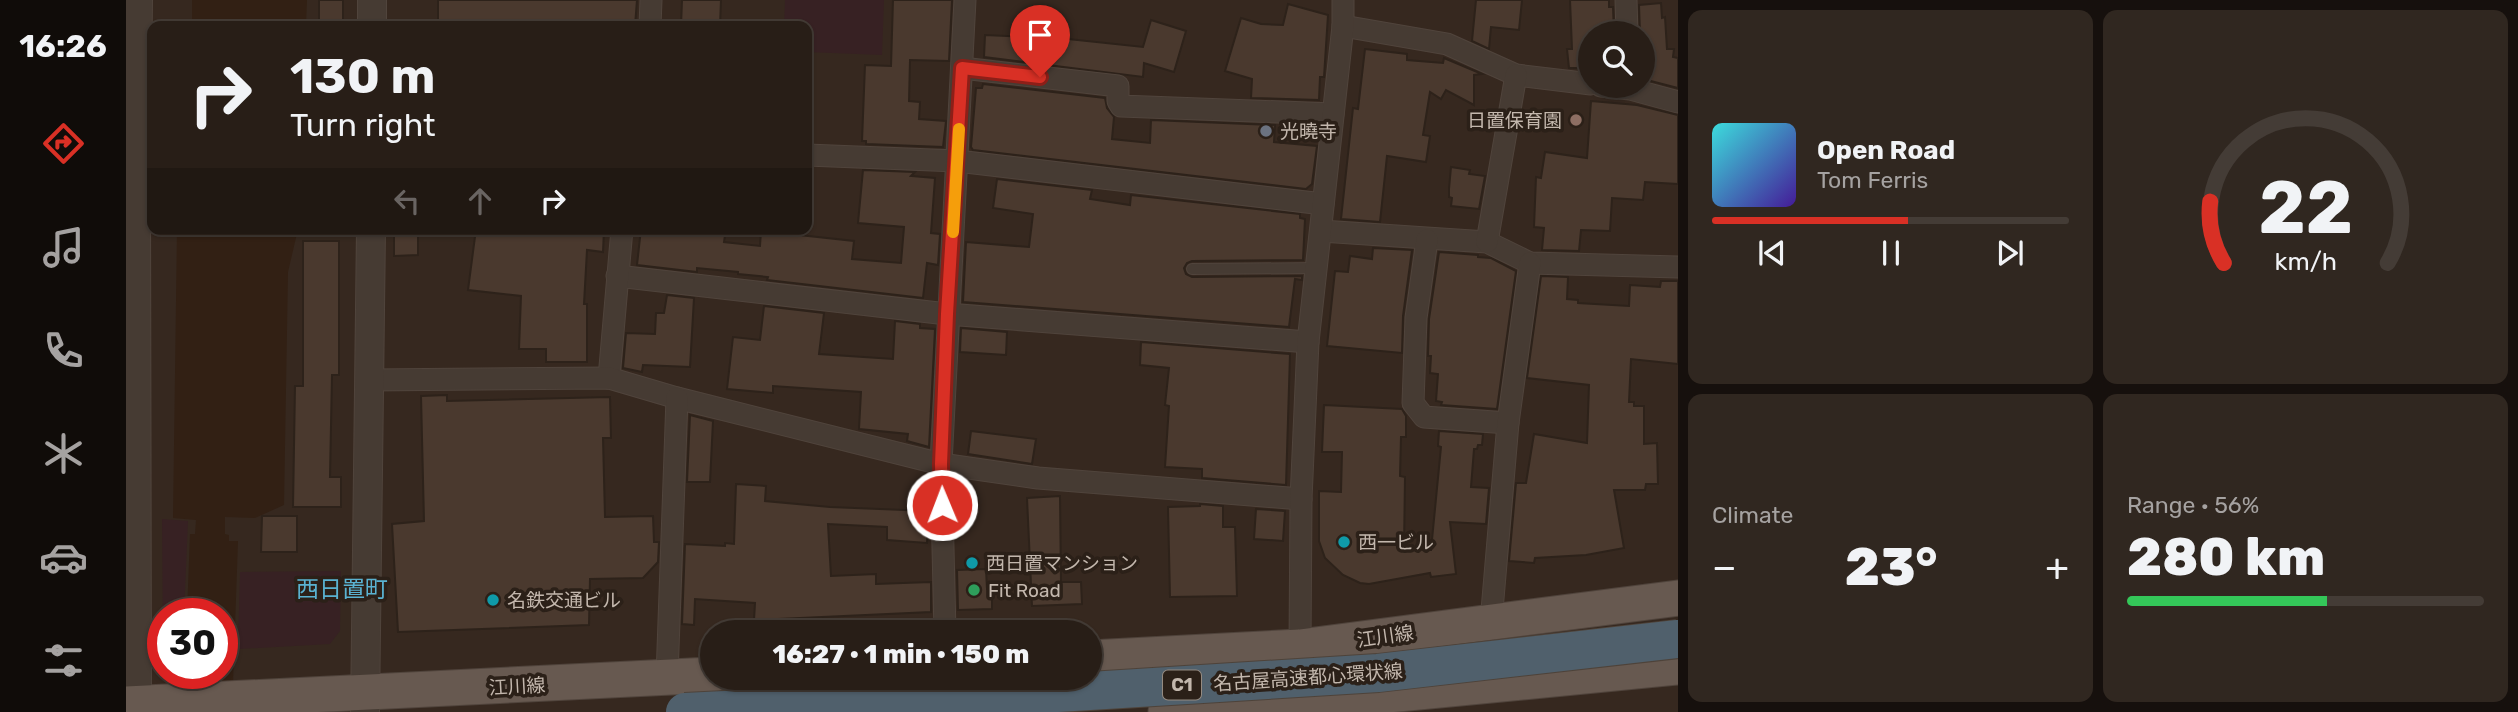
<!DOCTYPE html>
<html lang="en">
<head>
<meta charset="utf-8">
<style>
	body { margin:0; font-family:Rubik,"Noto Sans JP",sans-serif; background:#302720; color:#f1f3f6; height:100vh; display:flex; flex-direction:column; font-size:26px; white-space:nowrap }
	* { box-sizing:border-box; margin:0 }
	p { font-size:23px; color:#a5a2a1 }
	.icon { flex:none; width:38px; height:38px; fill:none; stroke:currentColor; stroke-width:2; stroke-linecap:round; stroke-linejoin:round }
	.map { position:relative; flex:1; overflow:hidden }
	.drawer { display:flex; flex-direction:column; gap:10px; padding:10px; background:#16100d; width:840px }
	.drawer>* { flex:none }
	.guide { position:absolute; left:21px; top:21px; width:665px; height:214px; border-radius:14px; box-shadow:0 2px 5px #0004,0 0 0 2px #443c36; background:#281e17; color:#f1f3f6; overflow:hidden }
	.fabs { position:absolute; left:1452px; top:21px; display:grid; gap:14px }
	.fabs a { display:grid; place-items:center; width:77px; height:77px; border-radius:50%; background:#281e17; box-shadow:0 2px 5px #0004,0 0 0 2px #443c36; font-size:35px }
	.speed { position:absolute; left:21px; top:598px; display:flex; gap:14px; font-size:35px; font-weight:700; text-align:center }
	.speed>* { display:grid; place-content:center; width:91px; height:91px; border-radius:50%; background:#281e17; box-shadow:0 2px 5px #0004,0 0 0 2px #443c36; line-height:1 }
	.speed .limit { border:10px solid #d22; background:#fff; color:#111 }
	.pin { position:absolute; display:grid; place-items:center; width:60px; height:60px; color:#fff; margin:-72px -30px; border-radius:50% 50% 50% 0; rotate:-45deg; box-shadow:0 0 7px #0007 }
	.pin .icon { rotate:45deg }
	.me { position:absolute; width:77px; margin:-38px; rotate:359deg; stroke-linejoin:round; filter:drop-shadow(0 0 5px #0008) }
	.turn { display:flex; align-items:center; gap:24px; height:147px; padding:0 28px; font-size:32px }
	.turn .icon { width:91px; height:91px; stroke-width:2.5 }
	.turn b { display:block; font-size:49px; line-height:60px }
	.lanes { display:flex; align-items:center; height:66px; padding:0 28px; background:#0003; justify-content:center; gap:35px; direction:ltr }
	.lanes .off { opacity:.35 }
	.big { font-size:52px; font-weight:800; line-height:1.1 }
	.drawer .widget { flex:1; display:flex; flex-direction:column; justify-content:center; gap:10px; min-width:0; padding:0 24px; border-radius:14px; background:#302720 }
	.drawer .dial { align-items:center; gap:0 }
	.dial svg { height:182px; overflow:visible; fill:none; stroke:#443c36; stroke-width:7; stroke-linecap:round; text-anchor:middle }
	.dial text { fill:#f1f3f6; stroke:none }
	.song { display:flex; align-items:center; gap:21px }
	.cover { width:84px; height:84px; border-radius:10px; background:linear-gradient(135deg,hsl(180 70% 55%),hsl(260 70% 35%)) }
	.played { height:7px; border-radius:4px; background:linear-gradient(90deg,#d93025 55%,#443c36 55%) }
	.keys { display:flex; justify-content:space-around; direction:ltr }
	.heat { display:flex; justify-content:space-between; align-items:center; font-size:38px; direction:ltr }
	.charge { height:10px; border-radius:5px; background:linear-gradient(90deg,#34c759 56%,#443c36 0) }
	.drawer .tiles { flex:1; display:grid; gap:10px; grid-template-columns:repeat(2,1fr) }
	.trip { position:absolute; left:574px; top:620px; width:402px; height:70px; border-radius:35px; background:#281e17; box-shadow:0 2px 5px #0004,0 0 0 2px #443c36; font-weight:800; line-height:70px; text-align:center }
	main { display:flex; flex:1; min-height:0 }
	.tab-bar { display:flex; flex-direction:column; width:126px; justify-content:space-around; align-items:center; background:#100c09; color:#a5a2a1 }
	.tab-bar .icon { width:49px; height:49px }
	.tab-bar .current { color:#d93025 }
	.tab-bar b { font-size:32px; color:#f1f3f6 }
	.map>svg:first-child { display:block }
	.green { fill:#372123 }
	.water { fill:#322014 }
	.building { fill:#4a392e; stroke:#2d221a; stroke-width:2 }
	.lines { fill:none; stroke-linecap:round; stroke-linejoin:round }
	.service-casing { stroke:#50443c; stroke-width:12 }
	.minor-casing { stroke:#50443c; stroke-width:23 }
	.tertiary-casing { stroke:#50443c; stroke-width:30 }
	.primary-casing { stroke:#50443c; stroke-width:37 }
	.service { stroke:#463b33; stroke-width:10 }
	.minor { stroke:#463b33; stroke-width:21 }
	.tertiary { stroke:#463b33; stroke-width:28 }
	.primary { stroke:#675950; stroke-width:35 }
	.motorway-bridge-casing { stroke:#4e433a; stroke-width:40; stroke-linecap:butt }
	.motorway-bridge { stroke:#50606c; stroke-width:38 }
	.route-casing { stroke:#8d1f18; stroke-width:18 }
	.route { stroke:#d93025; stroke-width:12 }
	.slow { stroke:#f59e0b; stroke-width:12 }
	.education-dot { fill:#8d6e63; stroke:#2b2018; stroke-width:2.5 }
	.worship-dot { fill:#6b7280; stroke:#2b2018; stroke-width:2.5 }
	.culture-dot { fill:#0f9aa8; stroke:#2b2018; stroke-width:2.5 }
	.leisure-dot { fill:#2e9e5b; stroke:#2b2018; stroke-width:2.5 }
	.labels { text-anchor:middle; stroke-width:7; stroke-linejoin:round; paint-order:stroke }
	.shield { fill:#2b2018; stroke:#958a80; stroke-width:2 }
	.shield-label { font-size:18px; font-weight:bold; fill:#c3b7ad }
	.poi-label { font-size:19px; fill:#c3b7ad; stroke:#2b2018; text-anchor:start }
	.street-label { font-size:19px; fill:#c3b7ad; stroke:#2b2018 }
	.quarter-label { font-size:23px; fill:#5ab2d1; stroke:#2b2018 }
</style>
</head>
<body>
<main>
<nav class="tab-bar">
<b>16:26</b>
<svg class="icon current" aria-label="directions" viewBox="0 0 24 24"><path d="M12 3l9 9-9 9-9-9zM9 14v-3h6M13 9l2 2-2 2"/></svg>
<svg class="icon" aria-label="music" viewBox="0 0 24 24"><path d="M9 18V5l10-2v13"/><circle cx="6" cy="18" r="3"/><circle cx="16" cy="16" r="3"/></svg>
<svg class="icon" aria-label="phone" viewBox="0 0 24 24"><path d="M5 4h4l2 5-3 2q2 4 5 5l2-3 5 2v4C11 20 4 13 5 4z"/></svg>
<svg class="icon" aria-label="climate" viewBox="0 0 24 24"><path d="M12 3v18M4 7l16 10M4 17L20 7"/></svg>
<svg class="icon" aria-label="car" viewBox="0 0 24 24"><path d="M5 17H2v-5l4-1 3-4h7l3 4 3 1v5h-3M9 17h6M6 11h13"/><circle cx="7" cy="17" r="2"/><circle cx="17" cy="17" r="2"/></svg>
<svg class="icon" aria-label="filters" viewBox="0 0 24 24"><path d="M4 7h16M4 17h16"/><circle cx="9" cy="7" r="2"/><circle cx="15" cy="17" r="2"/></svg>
</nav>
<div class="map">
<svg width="1552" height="712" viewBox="0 0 1552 712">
	<rect width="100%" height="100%" fill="#36281f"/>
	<g class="green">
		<path d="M659,0H758L756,55L681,52V26H658Z"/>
		<path d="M36,519L62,521L58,614H37V641Z"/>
		<path d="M215,571L214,631L204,644L112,649L114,572Z"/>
	</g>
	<g class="water">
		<path d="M66,0H181L180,26H66Z"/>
		<path d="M51,229H172L162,272L158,505L129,518L99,517V534L103,535V541H112L106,712H62L59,674H96V614H61L64,534H69L70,520L47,518Z"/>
	</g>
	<g class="building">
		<rect x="193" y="0" width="24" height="23"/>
		<path d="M312,0H511L509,26H312Z"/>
		<path d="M556,0H595L594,26H555Z"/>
		<path d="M767,0H826L823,61L784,60L783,101L794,102L793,119L820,121L817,147L740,144V141H736L739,65L765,66Z"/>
		<path d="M1350,0H1396L1393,30L1365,27L1363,49L1346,41Z"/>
		<path d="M1444,0H1483V7H1487L1488,33H1465V68H1443L1441,49H1446Z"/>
		<path d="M1535,3L1536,18L1539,17L1541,49H1548L1547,57L1552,58V88L1517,79V33H1514L1513,5Z"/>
		<path d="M1162,4L1202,15L1198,77H1194L1193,100L1125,98L1126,79L1099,71L1115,18L1135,24L1157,25Z"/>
		<path d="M1025,20L1060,31L1048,72L1018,63L1017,77L858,57L859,35L942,39L1017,47Z"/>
		<path d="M1239,49L1281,54V60L1317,63L1318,58L1356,74L1348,75V105L1320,90L1315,99L1304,92L1297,135L1304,136L1300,162L1261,156L1254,222L1215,219L1227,108L1232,109Z"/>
		<path d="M857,84L979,98L981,108L988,117L986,139L1024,143L1025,120L1149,125L1148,142L1191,146L1186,184L1180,189L847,150L845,147L850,88H856Z"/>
		<path d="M1465,101L1511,105L1552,115V184L1519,182L1517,200L1486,198L1484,231L1455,230L1453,251L1416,250L1418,228L1408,227L1410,177L1415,178L1419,152L1461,158Z"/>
		<path d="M1325,167L1344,170L1343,174L1359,176L1353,209L1325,206L1326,198L1323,197V189Z"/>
		<path d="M737,170L789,172L785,176L809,178L805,233L814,234L812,265L801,263L797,298L641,280L642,277L612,274V272L571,268V272L511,265L515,229H600L598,242L634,246L635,231L728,241L726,259L775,263L778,227L732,223Z"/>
		<path d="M871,179L966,190L964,199L1004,205L1005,195L1174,214V218L1179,219L1177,260L1066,261L1061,263L1058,268L1060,274L1066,277L1176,276V280L1169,279L1163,327L837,302L840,242L903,247L907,214L867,208Z"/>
		<path d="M268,229H292V255L268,256Z"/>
		<path d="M350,229H478L477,252L461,250L458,304H461V362H420V349H393L395,296L342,290Z"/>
		<path d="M177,241H213V375H206L204,477H215V507H167L169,386H177Z"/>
		<path d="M1247,248L1286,250L1277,316L1276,353L1201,346L1209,271L1222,272L1224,256L1246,259Z"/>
		<path d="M1313,252L1352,255V257L1365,258L1390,271L1371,409L1315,405L1316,402L1310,401L1312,374L1304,373L1305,356H1302L1303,319Z"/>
		<path d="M1415,276L1442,277L1441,299L1452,300V303L1503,306L1504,285L1534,287L1535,281H1552V364L1505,359L1503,402H1508V406H1518V444L1531,443L1532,484H1520L1519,490H1488L1498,548L1460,555L1409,558L1408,563L1383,561L1390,483H1400L1408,434L1461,443L1463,385L1401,378Z"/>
		<path d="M541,295L568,298L564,367L517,365L516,372L497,368L500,333L529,334L530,313H538Z"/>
		<path d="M638,306L698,313L693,354L767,359L769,321L794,324V328L809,329L803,447L781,441L782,434L733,429L735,392L647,386V393L601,389L607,337L634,340Z"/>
		<path d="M835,328L881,332L880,355L834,352Z"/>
		<path d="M1015,342L1164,354L1160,485L1076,478V469L1039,467L1043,406L1039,405L1043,368L1014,365Z"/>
		<path d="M321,395V401L484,397L485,438H477L479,517L527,516L528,542H533L532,562L517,578L464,579L463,625L272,632L266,524L298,521L295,396Z"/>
		<path d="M1198,405L1276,409L1280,416V437H1275L1274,476L1279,477L1278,549L1305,550L1315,447L1312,446L1313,431L1357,434L1356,445H1352L1351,449H1348L1345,487L1363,488L1360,524L1324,522L1330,574L1305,577L1304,573L1243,584L1234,583L1217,575L1199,558L1193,541V491L1215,492L1216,452H1196Z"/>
		<path d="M564,415L587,421L584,482H561Z"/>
		<path d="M845,431L910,439L906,464L842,454Z"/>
		<path d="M610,484L640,486L639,501L704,507L803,511L801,543L761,540V527L702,524L705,576L750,574V584L805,582V612L628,620L629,603L569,599L568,625L556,624L559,544L599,546V543L608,544Z"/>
		<path d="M934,496L935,582H955L956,604L906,606L901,498Z"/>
		<path d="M1074,504L1097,506V527H1109L1111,596L1044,597L1042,507L1074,506Z"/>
		<path d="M1130,509L1159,511L1157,541L1128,539Z"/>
		<path d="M136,516H171V552H135Z"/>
		<path d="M860,569L861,589H866V609L832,610L831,570Z"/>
	</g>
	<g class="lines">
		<defs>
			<path id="service" d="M1066,269L1191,268"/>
			<g id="minor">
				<path d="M1500,0L1501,33"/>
				<path d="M524,26L525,0"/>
				<path d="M1217,26L1321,44L1390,75L1465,84"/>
				<path d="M836,68L992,86V101L995,106L1207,114"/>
				<path d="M1475,86L1504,89L1552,102"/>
				<path d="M681,155L831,161L1197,204"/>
				<path d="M1195,231L1361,242L1404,263L1552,267"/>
				<path d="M1301,240L1290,318L1287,403L1298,417L1382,423"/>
				<path d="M1361,242L1390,75"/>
				<path d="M491,276L821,314L1182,342"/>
				<path d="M483,378L496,229"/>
				<path d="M244,380L483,378L551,398L815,464L912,478L1175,499"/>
				<path d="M1365,622L1382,423L1404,263"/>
				<path d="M819,632L815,464L839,0"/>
				<path d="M1174,647L1175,499L1182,342L1217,26V0"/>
				<path d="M541,677L551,398"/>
			</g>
			<g id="tertiary">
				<path d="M246,26V0"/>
				<path d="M11,704L10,191L12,0"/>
				<path d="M239,712L245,229"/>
			</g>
			<g id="primary">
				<path d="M964,658L1174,647L1552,598"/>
				<path d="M0,704L586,675"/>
				<path d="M1040,712L1179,703L1552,667"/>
			</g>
		</defs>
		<use href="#service" class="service-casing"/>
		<use href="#minor" class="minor-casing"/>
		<use href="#tertiary" class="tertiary-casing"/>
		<use href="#primary" class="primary-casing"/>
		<use href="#service" class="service"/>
		<use href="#minor" class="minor"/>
		<use href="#tertiary" class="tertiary"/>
		<use href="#primary" class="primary"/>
		<defs>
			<path id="motorway-bridge" d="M559,712L900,695L1252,673L1552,639"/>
		</defs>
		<use href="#motorway-bridge" class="motorway-bridge-casing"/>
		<use href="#motorway-bridge" class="motorway-bridge"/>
	</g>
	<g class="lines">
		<defs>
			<path id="route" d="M816,505L815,464L821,314L836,68L914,77"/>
		</defs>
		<use href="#route" class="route-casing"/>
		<use href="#route" class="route"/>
		<path class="slow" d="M827,232L833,129"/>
	</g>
	<circle class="education-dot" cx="1450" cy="120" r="7"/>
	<circle class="worship-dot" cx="1140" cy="131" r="7"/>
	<g class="culture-dot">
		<circle cx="1218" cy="542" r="7"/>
		<circle cx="846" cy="563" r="7"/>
		<circle cx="367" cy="600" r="7"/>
	</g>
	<circle class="leisure-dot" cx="848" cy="590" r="7"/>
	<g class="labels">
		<rect class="shield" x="1037" y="670.5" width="38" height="29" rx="5"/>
		<g class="shield-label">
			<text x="1056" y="691">C1</text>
		</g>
		<g class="poi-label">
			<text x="1436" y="127" text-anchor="end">日置保育園</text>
			<text x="1154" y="138">光曉寺</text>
			<text x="1232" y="549">西一ビル</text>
			<text x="860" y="570">西日置マンション</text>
			<text x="862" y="597">Fit Road</text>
			<text x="381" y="607">名鉄交通ビル</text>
		</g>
		<g class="street-label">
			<text transform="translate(1259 636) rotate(-8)" y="7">江川線</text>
			<text transform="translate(1182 677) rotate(-4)" y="7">名古屋高速都心環状線</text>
			<text transform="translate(391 686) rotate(-3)" y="7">江川線</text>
		</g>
		<g class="quarter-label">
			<text x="216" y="597">西日置町</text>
		</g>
	</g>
</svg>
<div class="fabs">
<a><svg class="icon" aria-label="search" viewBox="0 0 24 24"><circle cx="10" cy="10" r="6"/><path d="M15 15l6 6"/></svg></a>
</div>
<div class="speed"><div class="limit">30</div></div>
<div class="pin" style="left:914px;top:77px;background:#d93025"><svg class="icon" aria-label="arrive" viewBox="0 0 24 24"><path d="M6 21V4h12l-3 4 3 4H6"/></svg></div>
<svg class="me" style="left:816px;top:505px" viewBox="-20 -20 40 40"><circle r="17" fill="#d93025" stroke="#fff" stroke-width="3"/><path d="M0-11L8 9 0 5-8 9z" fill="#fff"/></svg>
<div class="trip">16:27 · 1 min · 150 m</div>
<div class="guide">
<div class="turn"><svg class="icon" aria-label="right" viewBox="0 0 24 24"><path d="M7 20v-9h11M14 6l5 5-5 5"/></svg><div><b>130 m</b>Turn right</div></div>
<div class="lanes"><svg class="icon off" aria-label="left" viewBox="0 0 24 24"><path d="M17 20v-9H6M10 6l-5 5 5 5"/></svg><svg class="icon off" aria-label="ahead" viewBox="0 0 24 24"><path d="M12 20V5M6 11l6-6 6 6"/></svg><svg class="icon" aria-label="right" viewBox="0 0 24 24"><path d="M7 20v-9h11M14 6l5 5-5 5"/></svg></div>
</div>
</div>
<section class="drawer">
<div class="tiles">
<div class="widget">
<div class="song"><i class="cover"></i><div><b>Open Road</b><p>Tom Ferris</p></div></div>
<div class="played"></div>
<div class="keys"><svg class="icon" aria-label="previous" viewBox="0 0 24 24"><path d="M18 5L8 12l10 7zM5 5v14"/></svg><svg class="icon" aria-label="pause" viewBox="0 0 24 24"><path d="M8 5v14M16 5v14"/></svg><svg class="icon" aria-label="next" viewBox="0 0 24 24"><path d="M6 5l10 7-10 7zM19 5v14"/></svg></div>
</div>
<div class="widget dial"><svg viewBox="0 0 100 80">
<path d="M14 69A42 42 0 1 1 86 69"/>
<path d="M14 69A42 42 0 0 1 8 42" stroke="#d93025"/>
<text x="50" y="56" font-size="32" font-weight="700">22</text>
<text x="50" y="72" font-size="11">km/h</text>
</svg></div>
<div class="widget"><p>Climate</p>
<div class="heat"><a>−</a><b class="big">23°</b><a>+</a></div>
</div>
<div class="widget"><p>Range · 56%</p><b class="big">280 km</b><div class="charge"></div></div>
</div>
</section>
</main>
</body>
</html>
